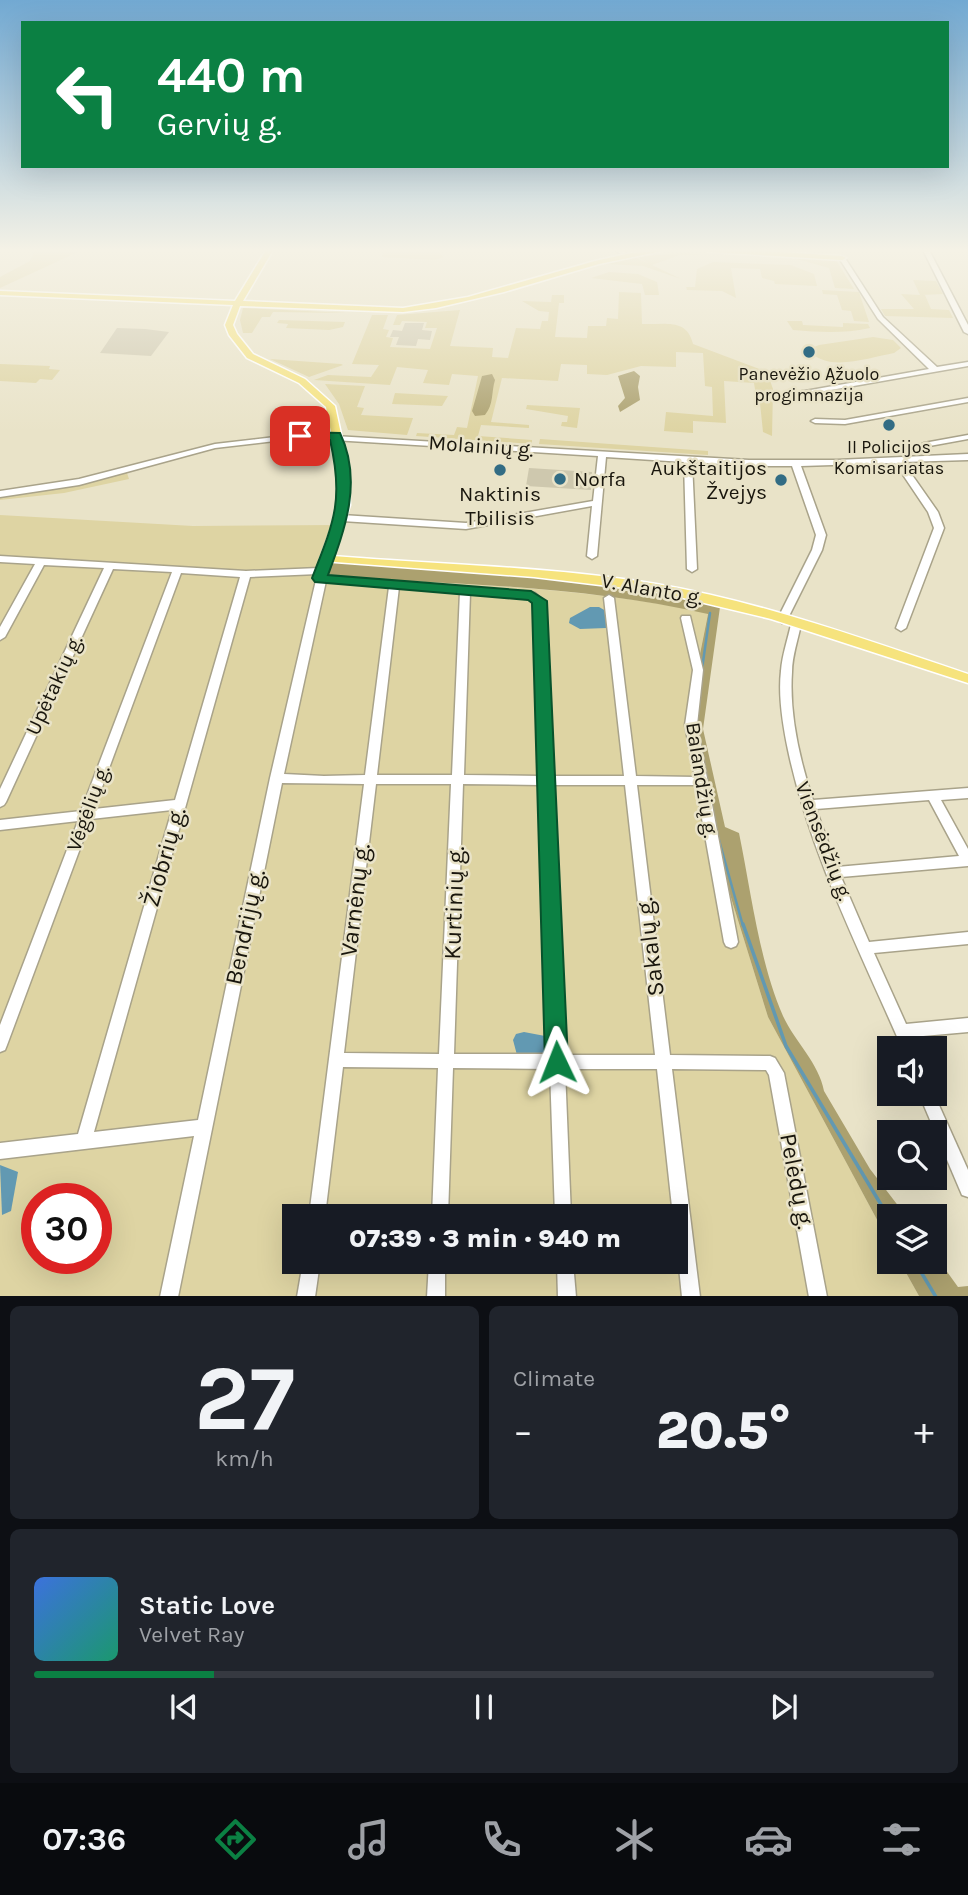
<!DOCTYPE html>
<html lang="en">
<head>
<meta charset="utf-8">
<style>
	body { margin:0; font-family:Karla,sans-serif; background:#20242c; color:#f1f3f6; height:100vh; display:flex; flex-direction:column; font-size:26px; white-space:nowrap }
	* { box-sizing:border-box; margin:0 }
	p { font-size:23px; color:#9ea1a6 }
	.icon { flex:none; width:38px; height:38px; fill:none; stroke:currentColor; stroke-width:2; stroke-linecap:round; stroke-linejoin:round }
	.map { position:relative; height:1296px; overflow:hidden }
	.sheet { display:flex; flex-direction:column; gap:10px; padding:10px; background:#0d0f14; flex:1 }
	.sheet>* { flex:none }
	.top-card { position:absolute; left:21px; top:21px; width:928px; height:147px; border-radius:0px; box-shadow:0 7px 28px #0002; background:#0b8043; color:#fff; overflow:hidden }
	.buttons { position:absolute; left:877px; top:1036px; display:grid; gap:14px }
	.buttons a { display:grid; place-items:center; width:70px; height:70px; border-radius:0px; background:#171b24; box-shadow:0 7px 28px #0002; font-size:35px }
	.speed { position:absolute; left:21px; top:1183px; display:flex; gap:14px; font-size:35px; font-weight:700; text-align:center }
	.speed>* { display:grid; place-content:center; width:91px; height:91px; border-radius:50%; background:#171b24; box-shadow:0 7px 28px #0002; line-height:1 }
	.speed .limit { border:10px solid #d22; background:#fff; color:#111 }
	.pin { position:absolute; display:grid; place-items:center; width:60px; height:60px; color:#fff; margin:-30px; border-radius:14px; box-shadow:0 4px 10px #0006 }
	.me { position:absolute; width:77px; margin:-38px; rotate:358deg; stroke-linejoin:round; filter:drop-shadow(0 0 5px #0008) }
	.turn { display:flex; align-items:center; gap:24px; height:147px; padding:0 21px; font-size:32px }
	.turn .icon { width:91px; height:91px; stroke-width:2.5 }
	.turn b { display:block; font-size:49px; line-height:60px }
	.big { font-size:52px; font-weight:800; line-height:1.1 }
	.sheet .card { flex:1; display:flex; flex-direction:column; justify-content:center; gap:10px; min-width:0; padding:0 24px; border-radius:10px; background:#20242c }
	.sheet .dial { align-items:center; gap:0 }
	.dial b { font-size:91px; line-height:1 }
	.song { display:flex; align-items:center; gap:21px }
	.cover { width:84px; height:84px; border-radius:10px; background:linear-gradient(135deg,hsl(220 70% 55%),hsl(160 70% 35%)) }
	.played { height:7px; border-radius:4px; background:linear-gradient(90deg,#0b8043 20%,#363941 20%) }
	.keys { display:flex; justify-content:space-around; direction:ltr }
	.heat { display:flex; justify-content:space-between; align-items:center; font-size:38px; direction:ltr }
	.sheet .tiles { flex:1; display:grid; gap:10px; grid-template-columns:1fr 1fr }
	.card:last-child { grid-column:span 2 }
	.trip { position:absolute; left:282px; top:1204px; width:406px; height:70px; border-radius:0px; background:#171b24; box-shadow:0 7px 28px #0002; font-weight:800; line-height:70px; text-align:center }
	.menu { display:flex; height:112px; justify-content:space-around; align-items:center; background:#090b0e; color:#9ea1a6 }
	.menu .icon { width:49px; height:49px }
	.menu .current { color:#0b8043 }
	.menu b { font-size:32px; color:#f1f3f6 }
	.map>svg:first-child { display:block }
	.green { fill:#ded4a3; fill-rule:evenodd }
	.forest { fill:#aca16f }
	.water { fill:#6299b2 }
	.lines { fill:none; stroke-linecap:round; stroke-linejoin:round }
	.stream-far1 { stroke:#6299b2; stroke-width:2.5 }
	.stream { stroke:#6299b2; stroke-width:3.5 }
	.building { fill:#cec8ae }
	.minor-casing { stroke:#a9a38a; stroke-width:3 }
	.major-casing { stroke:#fff; stroke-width:3 }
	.minor { fill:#fff; fill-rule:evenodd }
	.major { fill:#f6e37d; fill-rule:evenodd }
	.route { fill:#0b8043; stroke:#07532c; stroke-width:2 }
	.poi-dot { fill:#326c84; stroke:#e9e3c8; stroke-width:2.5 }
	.labels { text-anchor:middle; stroke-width:5; stroke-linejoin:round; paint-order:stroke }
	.far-poi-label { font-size:18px; fill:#19160d; stroke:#e9e3c8 }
	.street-label { font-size:21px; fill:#19160d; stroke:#e9e3c8 }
	.poi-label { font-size:21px; fill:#19160d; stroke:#e9e3c8; text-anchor:end }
	.near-street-label { font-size:24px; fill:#19160d; stroke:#e9e3c8 }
</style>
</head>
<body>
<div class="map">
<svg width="968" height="1297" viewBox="0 0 968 1297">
	<rect width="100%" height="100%" fill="#e9e3c8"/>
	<g class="green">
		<path d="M35,250L78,252L0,288V277L30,261Z"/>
		<path d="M386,250L437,251L444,257L434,260L381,257Z"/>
		<path d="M682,253L704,255H680L652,265L681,279L643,266L607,264L634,257L648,263L637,257Z"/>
		<path d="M793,258L836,260L854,289L835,288L829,268Z"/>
		<path d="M713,262L791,265L814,274L817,286L775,284L774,281L762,278L760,269L731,268L736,298L722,291L687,290L686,287H695L697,269Z"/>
		<path d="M609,272L638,274L657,282L659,295H645L642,284L591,278Z"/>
		<path d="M913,280L936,281L943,294L921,295H925L931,309L949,310L953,318L885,316L881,309H914L901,294L920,295Z"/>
		<path d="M822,290L859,292L869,322L854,321L851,311L842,310L837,295L823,294Z"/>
		<path d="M619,292L641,293L642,324C665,325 687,318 693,344L767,372L773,389L772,436L763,432L760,403L757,402L754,383L724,381L726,423L693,421V433L664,431L666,412L713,416L712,387L705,386L703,353L676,352V367L641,366L607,375L587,374V365L561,364L558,381L502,378L491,422L529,425V428L481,425L478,436L532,440V444L416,436L417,433L454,435L457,427L467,428L478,376L452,374L449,385L423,383L428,370L397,367L390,385L314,380L328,375L371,377L379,365L352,364L372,315H388L383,329L389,330L386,337L393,338L390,347L430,349L437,328H425L427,322L402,321L400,325H393L397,315L460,310L450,346L493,348L492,357L508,358L516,328L540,329L542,321H548L549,312L539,311L522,301L551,302L552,295H564V303H559L555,337L587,338L588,326H606L607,318L618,319Z"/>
		<path d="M243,308L347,313L273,312L270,317H262L252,333H243L240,320Z"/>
		<path d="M279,320L345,322L343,327L329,330L286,328L288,324L277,323Z"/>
		<path d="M787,321H802L803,325L843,327V323L868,324L870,328C841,334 820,332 793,330Z"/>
		<path d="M873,337L893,340L901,348L894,353C871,357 830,372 812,353V348L819,345Z"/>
		<path d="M270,359L341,364L343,365L309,377Z"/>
		<path d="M0,364L50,366L49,369L60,370L52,380L40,379L36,383L0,381Z"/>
		<path d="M325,384L365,386L357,407L364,408L361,415L413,418L407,435L348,430L339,404Z"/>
		<path d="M395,393L448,396L442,406L392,404Z"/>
		<path d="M527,405L580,408L577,428L561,426L562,422H567L568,416L526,409Z"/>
		<path d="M540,439L708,451V455L539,444Z"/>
		<path d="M126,470L129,479L64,493L0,500V494Z"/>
		<path d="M0,515L193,526L340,525L320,578C451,583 580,586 708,613L687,719L701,801L768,1017L889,1242V1262H900L919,1296H0ZM37,1199H96V1258H37ZM294,1216H676V1262H294Z"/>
	</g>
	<g class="forest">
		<path d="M634,371L640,376L638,387L640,400L620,412L618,406L625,398L618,376Z"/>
		<path d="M492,374L495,380C491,393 494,404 485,415L475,416L472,411L482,376Z"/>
		<path d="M338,562C466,571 595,575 720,607L703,729L725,827L739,833C751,891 759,961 783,1016C795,1042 819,1063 824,1091L870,1169L906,1216H889V1242L768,1017L701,801L687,719L708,614C580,585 451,583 320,578L324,563Z"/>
		<path d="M935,1255L958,1287L968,1286V1296H919L900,1262H934Z"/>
	</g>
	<g class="water">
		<path d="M590,607H599L606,611V628L580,629L569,623L570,618Z"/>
		<path d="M524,1032L545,1036L547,1049L541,1056L517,1055L513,1040L516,1034Z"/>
		<path d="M0,1165L18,1172L11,1211L2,1215Z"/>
	</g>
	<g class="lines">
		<g class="stream-far1">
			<path d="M702,669L710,613"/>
			<path d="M717,833L743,926"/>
		</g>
		<g class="stream">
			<path d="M743,924L786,1046L889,1218"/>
			<path d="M915,1262L936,1297"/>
		</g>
	</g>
	<g class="building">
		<path d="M405,323H424L422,330L432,331L430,340L418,339L416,346L396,345L399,337H390L393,330L402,331Z"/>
		<path d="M117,328L145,329L169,332L151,356L100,353Z"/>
		<path d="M529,468L592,472L591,490L526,486Z"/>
	</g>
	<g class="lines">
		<defs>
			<g id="minor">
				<path d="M615,250H622L628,255L623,256Z"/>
				<path d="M923,250H929L968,325V334L964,332Z"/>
				<path d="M842,256L845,258L883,317L937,367L968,362V366L802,395V391H805L929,369L878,319L839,258Z"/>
				<path d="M968,398V402L845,424L815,423L811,421L815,419L845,420Z"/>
				<path d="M300,434L749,460H837L968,454V460L903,462L938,512L944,528L906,628L901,631L896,628L934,528L928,512L895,463L801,466L826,535L822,550L787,620L782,623L777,620L812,550L816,535L792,466H749L692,462L697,569L692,572L687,569L684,462L606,457L597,556L592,559L587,556L592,506L466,529L342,521L337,518L342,515L466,523L593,501L598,456L300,438L215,448L79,485L0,497V491L79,479L215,444Z"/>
				<path d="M968,435V439L924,447L920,445L924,443Z"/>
				<path d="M0,556L246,571L319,568L321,559L326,556L331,559L327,576L535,593L544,601L552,776H624L604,598L609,595L614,598L636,776L695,777L685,725L693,670L681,618L682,616H690L703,670L697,725L738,942L736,946L731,948L726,946L724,942L696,785H637L670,1055L770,1056L775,1058L784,1073L827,1297H809L769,1075L766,1070L672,1069L700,1297H682L676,1237V1216H673L657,1069H565L571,1216H555L550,1069L453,1068L448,1216H432L438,1068L343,1067L325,1216H309L364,784L282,783L178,1297H160L194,1136L0,1159V1143L78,1134L172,810L91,819L7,1045L5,1050L0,1052V1025L78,821L0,830V820L81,811L172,572L113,569L6,802L4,805L0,807V789L104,568L44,565L5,637L0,640V627L35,564L0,562ZM181,573L240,577L175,800L94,809ZM318,574L315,578L316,580L270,778L198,1120L94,1132L250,577ZM326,581L389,587L365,775L324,776L284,774ZM399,587L460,592L452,775H377ZM470,593L528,598L534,602L540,776L464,775ZM376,784H451L439,1054L344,1053ZM463,784L540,785L549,1054H454ZM552,785H625L655,1055H564Z"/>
				<path d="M796,621L801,624C798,640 792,656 792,672C789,714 800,761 813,800L968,788V798L941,800L968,849V866L841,877L869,942L968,932V944L874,953L906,1024L968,1018V1032L912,1037L916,1048H902C860,951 810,854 788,750C783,726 778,696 781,671C782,655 788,639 791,624ZM929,800L959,856L837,867L816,809Z"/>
				<path d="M919,1094H934L968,1170V1197L962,1195Z"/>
				<path d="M303,1262H320L315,1297H297Z"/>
				<path d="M429,1262H445V1297H427Z"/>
				<path d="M557,1262H573L576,1297H558Z"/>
			</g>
			<g id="major">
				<path d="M266,250H273L243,301L403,308L468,297L595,261L631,253L667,250L599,264L504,292L436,308L403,312L240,306L233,325L237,334L253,354L305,379L335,406L347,462L350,505L333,556C440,565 549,566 656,584C763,602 866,640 968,674V683L771,619L658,592L534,577L322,561L320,559L340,505L337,462L326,407L299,383L247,358L229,335L225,325L233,305L0,295V291L235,301Z"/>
				<path d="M706,250H749L842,256L846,258L842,260L709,252Z"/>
			</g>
		</defs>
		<use href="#minor" class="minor-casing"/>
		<use href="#major" class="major-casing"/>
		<use href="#minor" class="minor"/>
		<use href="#major" class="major"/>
	</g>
	<linearGradient id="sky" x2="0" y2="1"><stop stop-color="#72a9d2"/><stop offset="0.58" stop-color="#f5f2e6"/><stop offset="1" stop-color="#f5f2e6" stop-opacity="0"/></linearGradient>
	<rect width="968" height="432" fill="url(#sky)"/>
	<path class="route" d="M300,432L340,433C363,481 345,529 328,575L531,591L547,601L568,1062L565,1069L557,1073L549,1069L545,1062L532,603L528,600L315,582L312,578C334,522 344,500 330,440L296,439V433Z"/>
	<g class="poi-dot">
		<circle cx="809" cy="352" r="7"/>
		<circle cx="889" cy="425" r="7"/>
		<circle cx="500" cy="470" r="7"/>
		<circle cx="560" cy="479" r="7"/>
		<circle cx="781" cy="480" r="7"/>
	</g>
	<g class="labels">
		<g class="far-poi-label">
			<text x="809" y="380">Panevėžio Ąžuolo<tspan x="809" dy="21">progimnazija</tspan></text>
			<text x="889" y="453">II Policijos<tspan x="889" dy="21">Komisariatas</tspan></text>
		</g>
		<g class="street-label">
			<text transform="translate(481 446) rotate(4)" y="7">Molainių g.</text>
			<text transform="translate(652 589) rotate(10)" y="7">V. Alanto g.</text>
			<text transform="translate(54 685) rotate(-65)" y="7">Upėtakių g.</text>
			<text transform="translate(702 780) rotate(81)" y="7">Balandžių g.</text>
			<text transform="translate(88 808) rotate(-70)" y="7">Vėgėlių g.</text>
			<text transform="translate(824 841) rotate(69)" y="7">Viensėdžių g.</text>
		</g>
		<g class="poi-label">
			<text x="767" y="475">Aukštaitijos<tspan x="767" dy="24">Žvejys</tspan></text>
			<text x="574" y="486" text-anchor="start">Norfa</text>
			<text x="500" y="501" text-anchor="middle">Naktinis<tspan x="500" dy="24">Tbilisis</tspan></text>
		</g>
		<g class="near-street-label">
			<text transform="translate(164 857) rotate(-74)" y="8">Žiobrių g.</text>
			<text transform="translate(355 900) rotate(-83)" y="8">Varnėnų g.</text>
			<text transform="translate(454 903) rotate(-88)" y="8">Kurtinių g.</text>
			<text transform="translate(245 927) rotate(-78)" y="8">Bendrijų g.</text>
			<text transform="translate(650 947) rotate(-97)" y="8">Sakalų g.</text>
			<text transform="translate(797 1181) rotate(79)" y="8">Pelėdų g.</text>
		</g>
	</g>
</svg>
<div class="buttons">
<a><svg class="icon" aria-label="sound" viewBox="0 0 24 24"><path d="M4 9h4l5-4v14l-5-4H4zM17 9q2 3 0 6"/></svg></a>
<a><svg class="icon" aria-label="search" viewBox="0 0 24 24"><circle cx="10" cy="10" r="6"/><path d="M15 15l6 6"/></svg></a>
<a><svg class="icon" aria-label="layers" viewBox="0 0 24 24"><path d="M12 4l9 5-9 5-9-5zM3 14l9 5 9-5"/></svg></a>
</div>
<div class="speed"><div class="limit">30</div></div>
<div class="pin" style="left:300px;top:436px;background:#d93025"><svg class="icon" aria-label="arrive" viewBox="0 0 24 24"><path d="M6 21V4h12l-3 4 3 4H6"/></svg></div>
<svg class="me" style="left:557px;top:1062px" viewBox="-20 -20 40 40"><path d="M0-17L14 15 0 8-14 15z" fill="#0b8043" stroke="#fff" stroke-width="4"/></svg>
<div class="trip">07:39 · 3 min · 940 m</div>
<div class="top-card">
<div class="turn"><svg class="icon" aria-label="left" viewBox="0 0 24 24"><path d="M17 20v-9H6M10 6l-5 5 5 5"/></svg><div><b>440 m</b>Gervių g.</div></div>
</div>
</div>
<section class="sheet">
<div class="tiles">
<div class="card dial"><b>27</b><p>km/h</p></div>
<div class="card"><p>Climate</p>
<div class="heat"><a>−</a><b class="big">20.5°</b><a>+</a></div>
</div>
<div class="card">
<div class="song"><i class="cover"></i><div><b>Static Love</b><p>Velvet Ray</p></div></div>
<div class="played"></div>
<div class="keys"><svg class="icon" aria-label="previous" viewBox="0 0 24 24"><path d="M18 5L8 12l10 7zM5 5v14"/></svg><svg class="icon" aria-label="pause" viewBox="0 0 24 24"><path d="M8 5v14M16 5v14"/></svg><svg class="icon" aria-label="next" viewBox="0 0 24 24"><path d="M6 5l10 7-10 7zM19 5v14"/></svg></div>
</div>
</div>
</section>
<nav class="menu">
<b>07:36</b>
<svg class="icon current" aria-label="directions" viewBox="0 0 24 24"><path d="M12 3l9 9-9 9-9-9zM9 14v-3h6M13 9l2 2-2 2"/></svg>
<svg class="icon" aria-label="music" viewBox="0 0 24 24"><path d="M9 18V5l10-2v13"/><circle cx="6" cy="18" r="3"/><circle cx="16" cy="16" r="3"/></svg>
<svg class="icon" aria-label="phone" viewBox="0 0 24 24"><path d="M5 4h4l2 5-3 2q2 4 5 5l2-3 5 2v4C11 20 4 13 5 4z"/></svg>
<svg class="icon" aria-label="climate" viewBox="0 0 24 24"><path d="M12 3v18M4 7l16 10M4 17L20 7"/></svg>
<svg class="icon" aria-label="car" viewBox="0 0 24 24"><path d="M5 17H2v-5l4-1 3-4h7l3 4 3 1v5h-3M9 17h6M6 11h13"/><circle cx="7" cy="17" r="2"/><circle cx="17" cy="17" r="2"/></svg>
<svg class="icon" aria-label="filters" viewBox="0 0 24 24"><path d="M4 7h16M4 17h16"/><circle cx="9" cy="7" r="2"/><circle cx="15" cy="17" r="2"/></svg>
</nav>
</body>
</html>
